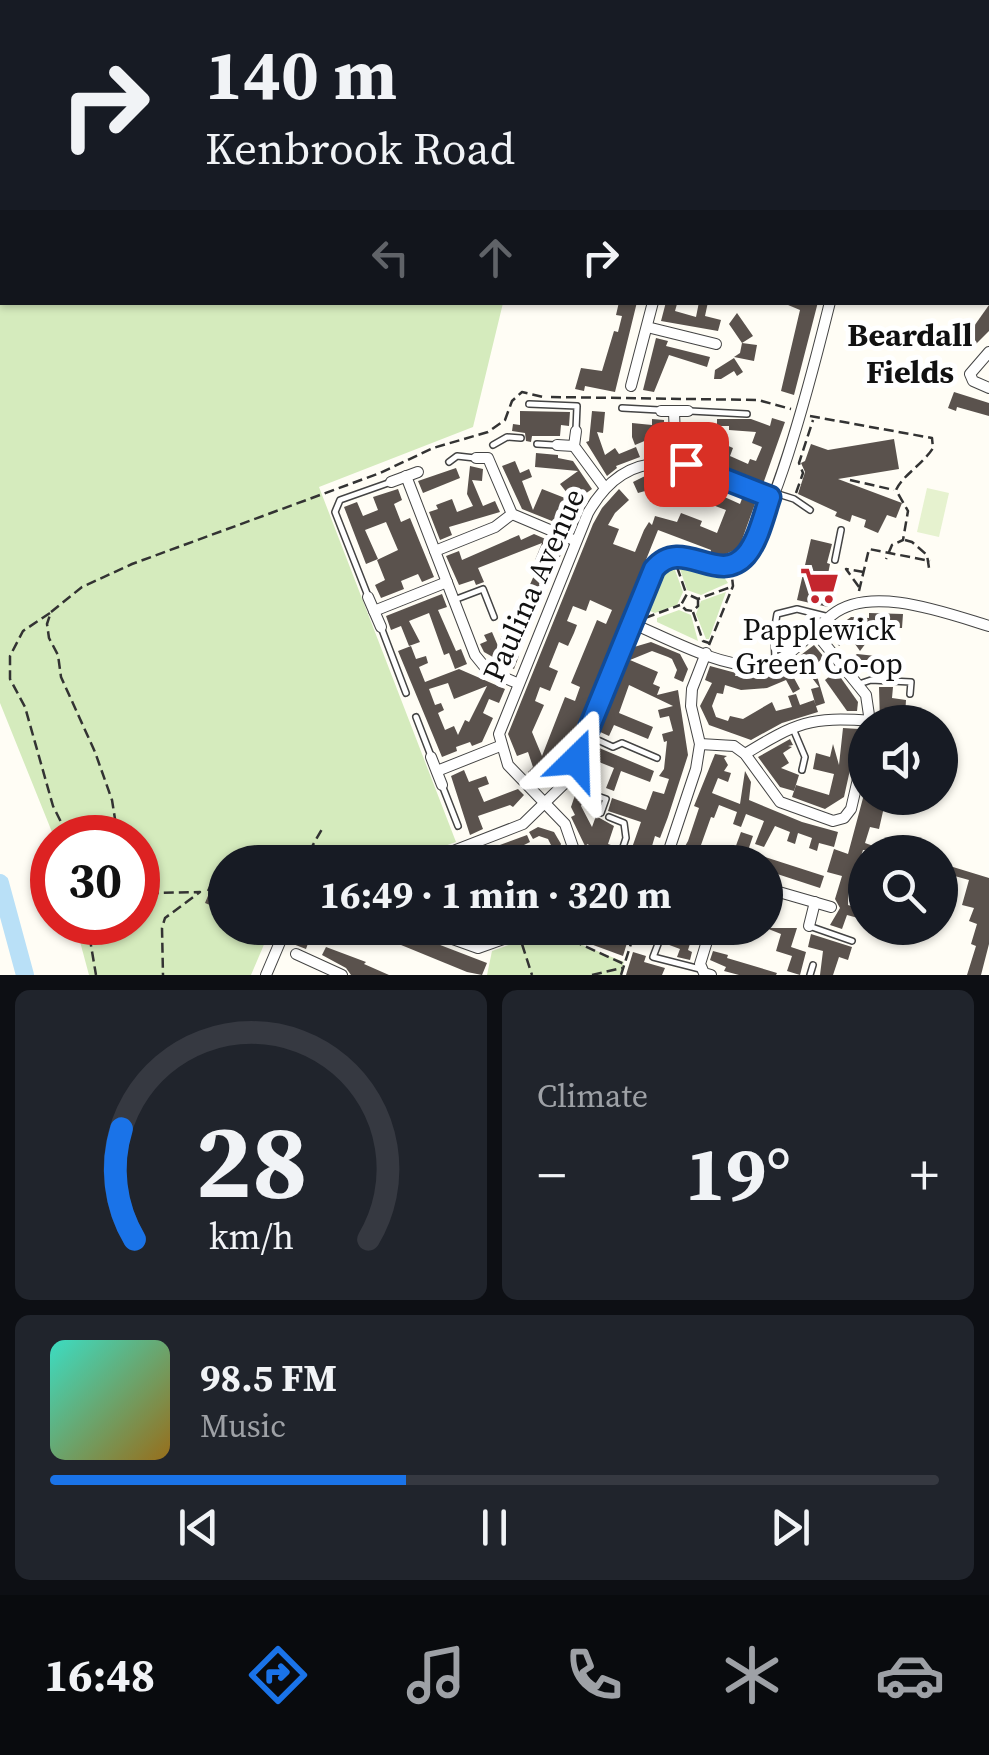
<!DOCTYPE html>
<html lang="en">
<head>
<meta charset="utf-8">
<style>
	body { margin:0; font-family:"Source Serif 4",serif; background:#20242c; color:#f1f3f6; height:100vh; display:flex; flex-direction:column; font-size:38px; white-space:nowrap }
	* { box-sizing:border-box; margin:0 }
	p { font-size:32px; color:#9ea1a6 }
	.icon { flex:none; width:55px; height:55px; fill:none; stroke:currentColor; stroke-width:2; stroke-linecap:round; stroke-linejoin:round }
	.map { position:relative; height:975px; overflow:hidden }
	.sheet { display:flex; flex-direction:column; gap:15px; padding:15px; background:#0d0f14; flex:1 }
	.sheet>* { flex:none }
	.top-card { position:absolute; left:0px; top:0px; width:990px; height:305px; box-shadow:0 2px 8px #0004; background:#171b24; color:#f1f3f6; overflow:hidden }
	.buttons { position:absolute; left:848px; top:705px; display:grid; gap:20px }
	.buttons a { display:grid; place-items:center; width:110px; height:110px; border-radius:50%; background:#171b24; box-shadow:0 2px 8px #0004; font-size:50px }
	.speed { position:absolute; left:30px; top:815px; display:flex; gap:20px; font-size:50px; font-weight:700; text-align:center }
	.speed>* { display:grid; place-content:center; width:130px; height:130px; border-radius:50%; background:#171b24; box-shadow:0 2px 8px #0004; line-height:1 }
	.speed .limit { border:15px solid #d22; background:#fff; color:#111 }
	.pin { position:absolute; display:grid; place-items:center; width:85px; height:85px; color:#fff; margin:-42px; border-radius:20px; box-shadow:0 5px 15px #0006 }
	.me { position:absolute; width:110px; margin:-55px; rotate:22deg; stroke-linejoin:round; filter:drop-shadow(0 0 8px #0008) }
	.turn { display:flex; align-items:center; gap:35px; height:210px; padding:0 40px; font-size:45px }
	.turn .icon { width:130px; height:130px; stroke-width:2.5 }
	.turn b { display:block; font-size:70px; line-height:85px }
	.lanes { display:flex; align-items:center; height:95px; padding:0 40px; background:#0003; justify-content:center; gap:50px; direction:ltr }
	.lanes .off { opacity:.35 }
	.big { font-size:75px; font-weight:700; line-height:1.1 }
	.sheet .tile { flex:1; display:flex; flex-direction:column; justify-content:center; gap:15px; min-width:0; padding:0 35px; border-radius:15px; background:#20242c }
	.sheet .dial { align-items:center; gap:0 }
	.dial svg { height:260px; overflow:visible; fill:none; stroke:#363941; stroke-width:7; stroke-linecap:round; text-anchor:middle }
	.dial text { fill:#f1f3f6; stroke:none }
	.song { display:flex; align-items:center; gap:30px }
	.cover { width:120px; height:120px; border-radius:15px; background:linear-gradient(135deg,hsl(170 70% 55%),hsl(40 70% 35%)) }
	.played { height:10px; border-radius:5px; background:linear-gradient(90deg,#1a73e8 40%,#363941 40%) }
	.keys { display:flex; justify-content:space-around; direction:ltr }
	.heat { display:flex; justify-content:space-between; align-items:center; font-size:55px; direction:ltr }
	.sheet .tiles { flex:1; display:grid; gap:15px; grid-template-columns:1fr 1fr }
	.tile:last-child { grid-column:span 2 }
	.trip { position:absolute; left:208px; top:845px; width:575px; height:100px; border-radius:50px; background:#171b24; box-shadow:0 2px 8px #0004; font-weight:700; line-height:100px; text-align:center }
	.dock { display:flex; height:160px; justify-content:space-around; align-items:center; background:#090b0e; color:#9ea1a6 }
	.dock .icon { width:70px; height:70px }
	.dock .on { color:#1a73e8 }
	.dock b { font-size:45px; color:#f1f3f6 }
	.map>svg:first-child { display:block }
	.green { fill:#d5ebbd }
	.pitch { fill:#e6f2cf }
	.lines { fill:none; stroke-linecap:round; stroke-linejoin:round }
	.river { stroke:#b9e0f7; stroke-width:18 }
	.building { fill:#5a524d; fill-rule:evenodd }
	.lane-casing { stroke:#444; stroke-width:8 }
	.street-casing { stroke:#444; stroke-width:12 }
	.path { stroke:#333; stroke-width:2.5; stroke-dasharray:10 5; stroke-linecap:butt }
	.lane { stroke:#fff; stroke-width:5 }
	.street { stroke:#fff; stroke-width:10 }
	.route-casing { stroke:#114b97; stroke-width:25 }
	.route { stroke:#1a73e8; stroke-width:18 }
	.labels { text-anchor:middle; stroke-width:10; stroke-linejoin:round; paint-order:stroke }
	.street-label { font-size:30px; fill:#111; stroke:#fff }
	.poi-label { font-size:30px; fill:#111; stroke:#fff }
	.neighbourhood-label { font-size:32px; font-weight:bold; fill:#111; stroke:#fff }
</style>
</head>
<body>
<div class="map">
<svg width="989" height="975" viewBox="0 0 989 975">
	<rect width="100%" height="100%" fill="#fffdf5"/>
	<g class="green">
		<path d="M0,0H671L2,2V302L503,303L473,427L319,487L456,842L399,862H225V928H271L251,975H89L75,923L138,922V838L54,837L0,703Z"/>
		<path d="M682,565L724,577L728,583L701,595L687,590L680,569Z"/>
		<path d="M670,568L675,570L683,592L677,605L655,613L650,611C650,597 658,576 670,568Z"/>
		<path d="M726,592L709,639H706L696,614L701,601Z"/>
		<path d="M679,610L691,615L698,641L657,622V618Z"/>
		<path d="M548,931L624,962L620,975H487L492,951Z"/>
	</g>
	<path class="pitch" d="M927,488L949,493L939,537L917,532Z"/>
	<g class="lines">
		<path class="river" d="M0,883L25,975"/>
	</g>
	<g class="building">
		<path d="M619,302H637L615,392L585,386L584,391L575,389L581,368L602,371L614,331L618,332L622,316L616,315Z"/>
		<path d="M666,302L677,304L675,311L696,317L699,302H708L705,316L721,320L718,331L661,321Z"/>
		<path d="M781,302H818L794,395L781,391L800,310Z"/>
		<path d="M989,305V331L976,344L967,336Z"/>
		<path d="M737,313L753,336L742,343L757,345L754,361L734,357L740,353L742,343L729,324Z"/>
		<path d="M656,338L668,341L666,346L710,357L707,367L669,355L654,392L643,390Z"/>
		<path d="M734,358L743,372L737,376L734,371L721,379H714L715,370Z"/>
		<path d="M954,392L989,403V416L957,407L956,411L948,408Z"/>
		<path d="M520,411L570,412L569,426L561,425L560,436H532L531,442L526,441L525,433L512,431L513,424L520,425Z"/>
		<path d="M592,411L605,412L603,433L597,432L605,455L615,448L619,454L636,447L640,457L616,466L617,468L607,476L586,442L589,441Z"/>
		<path d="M772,418L785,422L763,484L684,452L691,431H684L683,422H696V427H713V439L733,448L730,456L748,464L750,459L756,461L762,447L752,443L756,432L729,430V426H717V419H751L770,426Z"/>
		<path d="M652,419L664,420L665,455L652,454L654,437L635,445L632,437V423L652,425Z"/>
		<path d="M894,439L899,469L838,479L902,503L896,518L887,515L878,533L864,527L866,520L852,515L850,522L835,516L837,512L798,494L805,472L801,463L805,461L811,444L828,450Z"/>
		<path d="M536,453L558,455V458L573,461L592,489L578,499L573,492L571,498L560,484L578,471L535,467Z"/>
		<path d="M515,461L520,473L529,469L532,477L522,481L533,510L542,489L570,500L563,511L577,517L572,529L522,509L502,466Z"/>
		<path d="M470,466L483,469L482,481L472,480L483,506L495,501L500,512L449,527L452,535L440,540L429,512L438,509L436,505L452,499L457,512L473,506L467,494Z"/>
		<path d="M456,468L460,478L423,493L418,481Z"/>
		<path d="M649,474H663V486L638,493L633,482L647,475L649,478Z"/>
		<path d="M676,474L689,476L700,482L698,485L740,504L743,496L756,501L739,548L717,558L710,555L711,550L658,530L569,751L561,764L538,782L528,772L533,767L528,752L517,756L508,734L593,524L602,508L619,489L629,500L615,513L608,525L619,529L613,544L635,552L644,530L649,522L652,525L655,516L677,522L681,513L702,521L700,526L717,533L726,510L691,497L673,499ZM590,600L612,610L606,624L597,620L571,683L580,687L575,701L565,697L542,756L532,732L544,705L535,701L540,687L550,691L558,671L549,667L559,642L568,646L574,633L577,625L567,621L573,606L586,611Z"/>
		<path d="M398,489L402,500L394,504L401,522L410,518L434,577L422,582L418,574L401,581L404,589L381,598L375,585L385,580L377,560L398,550L386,522L365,530L378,559L366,564L344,507L357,502L363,516L378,510L373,497Z"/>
		<path d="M534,534L564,547L559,559L547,554L543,563L535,560L542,543L478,568L484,582L476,585L474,580L459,585L446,556L459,551L462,560L519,535L521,540Z"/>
		<path d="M811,539L832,544L827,563L830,564L828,574L834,578L828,607L797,600Z"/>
		<path d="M536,571L550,576L524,641L512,637L532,590L528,589Z"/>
		<path d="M442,594L447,607L438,610L456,651L461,649L467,664L455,669L449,653L444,655L429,613L409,621L420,642L409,646L401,626L391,630L386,616Z"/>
		<path d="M869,613L903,614L902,628H854L866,643L860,651L850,637L839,646L829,633L851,617L869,618Z"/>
		<path d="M492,632L498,646L503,633L512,636L506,650L519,656L514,669L484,652L480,644L487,641L484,635Z"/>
		<path d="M651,642L680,654L688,669L683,682L674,678L677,670L672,659L668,657L652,651L630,660L658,672L653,684L660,687L657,695L678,690L688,755L668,817L660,838L655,836L649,856L657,859L656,862H627L641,822L608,811L612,798L646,810L653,791L664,794L669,779L659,776L664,769L667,741L664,742L662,734L673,731L669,716L660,718L658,710L673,706L629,685L619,713L653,727L648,739L614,725L609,736L598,731L634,647Z"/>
		<path d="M814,645L824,657L814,666L825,703L816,706L811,689L819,687L806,670L794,678L800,689L793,693L786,680L767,688L741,690L725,685L723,694L717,693L712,706L716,717L728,721L730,716L743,719L772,702L776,711L792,707L788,696L796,694L800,705L814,700L818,712L782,723L751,740L709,725L700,706L712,683L705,680L710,666L736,673L735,676L776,674Z"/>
		<path d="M411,646L416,659L426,656L428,663L419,667L425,682L459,669L505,689L499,703L489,699L483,713L493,718L482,742L472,746L470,742L456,747L457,751L442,757L398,651ZM448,683L454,699L487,686L469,722L465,720L458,735L454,726L445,730L438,713L444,710L441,703L435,705L429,689Z"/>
		<path d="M857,654L876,656L880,661V657L901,659V673L880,674L881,670L857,667L850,659Z"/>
		<path d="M836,671L858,702L857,711H847L825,680Z"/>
		<path d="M893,687L892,698L906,700L905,716H894V722H880L879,687Z"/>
		<path d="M843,728L859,729L844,797L825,809L792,797L796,785L829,795L834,774L813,769L816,753L830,757L833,744L839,765Z"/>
		<path d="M790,739L793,745L788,746L792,747L783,753L789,763L781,768L799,775L794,791L780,787L758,757Z"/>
		<path d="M592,745L654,771L650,782L621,771L614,791L606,788L614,768L599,762L591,787L581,789L584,798L581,806L592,827L596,816L614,826L608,844L617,847L613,858L592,851L588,844L585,846L571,817L575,815L571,807Z"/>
		<path d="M715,754L727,756L724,758L728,765L724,771L731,773L728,782L718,778L712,793L740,804L745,771L751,782L749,800L802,822L838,832L834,847L819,843L817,851L809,848L812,838L798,833L795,844L787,841L790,832L775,826L764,847L755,844L764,821L746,814L741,827L733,824L737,812L719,805L714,818L711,817L696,859L702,862H676L688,841L699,808L694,806Z"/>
		<path d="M464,770L469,782L486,776L489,784L478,788L484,802L518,789L524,795L513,807L510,805L478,816L483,829L470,835L451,776Z"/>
		<path d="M863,798H876L875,805L884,807L879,829L870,827L865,843L890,852L863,850L848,895V905L861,909L858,918L847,915L842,929L830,925L840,908L835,899L842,876L827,872L834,849L848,854Z"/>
		<path d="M538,827L554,832L561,844L555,862H546L551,845L548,839L539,836L533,839L529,832Z"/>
		<path d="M741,832L753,836L744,862H730Z"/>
		<path d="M527,835L530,842L490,862H454Z"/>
		<path d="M765,857L824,876L820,888L765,870Z"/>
		<path d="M953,867L989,878V944L981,975H967L976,946L971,944L977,924L969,921L974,908L962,905L969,880L951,875Z"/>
		<path d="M215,879L225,883V911L205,903Z"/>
		<path d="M303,928H311L330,937L326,945L310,938L306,949L293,944Z"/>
		<path d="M389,928H396L487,963L482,975L467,972L384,938Z"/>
		<path d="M627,928H653L674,937L675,933L680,935L682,928H695L688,950L692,952L690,960L677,957L680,949L664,943L661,939L653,941Z"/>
		<path d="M766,928H797L791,947L806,952L800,975L787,971L792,956L776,951L781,934Z"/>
		<path d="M580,931L627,943L623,956L577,939Z"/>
		<path d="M811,934L852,947L848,960L839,957L833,975H820L823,951L808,947Z"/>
		<path d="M326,947L366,962L364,964L389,975H351L346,968L322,955Z"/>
		<path d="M713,951L728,955L727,958L777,973L776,975H739L724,971L726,967L710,960Z"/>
		<path d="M633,952L646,956L644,962L665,968L662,975H626Z"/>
	</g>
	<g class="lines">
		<defs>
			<g id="lane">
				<path d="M529,404L577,406L576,430"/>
				<path d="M622,408L659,410"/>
				<path d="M690,411L747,414"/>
				<path d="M537,444L554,445"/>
				<path d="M493,445L507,437L521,438"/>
				<path d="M449,462L457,456L475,458"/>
				<path d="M669,487V465"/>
				<path d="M775,493L794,499L810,510"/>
				<path d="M835,560L841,530"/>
				<path d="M368,596L335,512L340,500L391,482"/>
				<path d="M454,600L483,589L494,617"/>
				<path d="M381,627L406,693"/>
				<path d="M774,635L775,658"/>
				<path d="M794,648L774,632L777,614L797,609L829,617"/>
				<path d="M859,684L871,680L911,682L910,694"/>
				<path d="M416,717L431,756"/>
				<path d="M794,731L805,757L802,770"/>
				<path d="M589,736L613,747L622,743L657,758"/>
				<path d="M442,785L458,826"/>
				<path d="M586,792L606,799L601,813"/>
				<path d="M609,817L624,823L626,838L618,862"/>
				<path d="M809,926L852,941"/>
				<path d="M658,944L653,957L700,969"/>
				<path d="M810,975L813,965"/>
			</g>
			<g id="street">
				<path d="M927,0L936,2"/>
				<path d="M730,2L731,0"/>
				<path d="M837,2V0"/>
				<path d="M957,2V0"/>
				<path d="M988,92H989"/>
				<path d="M647,327L716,344"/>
				<path d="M989,352L970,374L973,381L989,388"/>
				<path d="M631,386L653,302"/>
				<path d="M661,411H688"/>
				<path d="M674,412L676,462"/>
				<path d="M576,431L574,446L605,488"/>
				<path d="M557,445L574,446"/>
				<path d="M476,458H488L512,514L576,541"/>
				<path d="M406,476L475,655L488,671L517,683"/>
				<path d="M391,482L418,472"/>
				<path d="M435,551L495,527L512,514"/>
				<path d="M368,597L381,627"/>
				<path d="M374,611L447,582"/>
				<path d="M631,623C665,637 721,668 756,665C790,663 807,635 832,615C870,584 946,613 989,626"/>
				<path d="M815,632L866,695L870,722"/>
				<path d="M700,744L734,746L745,754L780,802L833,821L844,818L851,809L865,749"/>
				<path d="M745,754C796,723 810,716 871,721"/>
				<path d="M431,757L442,785"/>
				<path d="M437,771L500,746"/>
				<path d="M425,862L523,824L566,782L659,563L679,555C695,557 713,571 731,566C769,554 819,346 830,302"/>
				<path d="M591,862L575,853L565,824L508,765L499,734L588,513C635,430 704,471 771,497"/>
				<path d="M665,862L696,769L700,744L691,706L692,689L706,653"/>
				<path d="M765,888L831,907"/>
				<path d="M809,926L815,902"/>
				<path d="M422,928L478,948L534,928"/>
				<path d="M711,928L700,964L704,973L711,975"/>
				<path d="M296,954L342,975"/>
				<path d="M266,975L286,928"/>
			</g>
		</defs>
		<use href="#lane" class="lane-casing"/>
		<use href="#street" class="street-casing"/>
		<g class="path">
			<path d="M551,397L758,400L791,409"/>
			<path d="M810,416L932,438L933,448C923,464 902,476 896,490L908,511L903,540L892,545L886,559"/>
			<path d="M850,480L894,490"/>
			<path d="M796,493L803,473L799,463L813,420"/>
			<path d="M905,540L912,542L927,555L929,568"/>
			<path d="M677,567L686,593"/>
			<path d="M859,587L846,569L864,572"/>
			<path d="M859,591L869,549L930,561"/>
			<path d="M698,599V606L693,611L686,610L681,605L687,594L698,599L731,587"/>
			<path d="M693,612L703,641L709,643"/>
			<path d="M50,613L23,631L10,656V679L25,707L53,806L69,838"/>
			<path d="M645,618L680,605"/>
			<path d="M709,645L733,586L732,577"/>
			<path d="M118,838L112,800L95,752L61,677L58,655L49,638L47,624L51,612L82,587L132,564L380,473L433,448L488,432L505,420L512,401L522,392L543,397"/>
			<path d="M298,862L310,850L322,829"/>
			<path d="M138,881L153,893L200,892L165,918L162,928L163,975"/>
			<path d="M208,891L215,876L225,881"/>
			<path d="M87,922L96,975"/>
			<path d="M545,928L624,964"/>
			<path d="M254,936L258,928"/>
			<path d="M522,944L532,975"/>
			<path d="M592,975L622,968"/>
			<path d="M621,975L636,928"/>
		</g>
		<use href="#lane" class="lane"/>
		<use href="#street" class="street"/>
	</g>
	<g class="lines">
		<defs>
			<path id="route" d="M576,760L654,569C682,535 718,587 746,555C758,541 764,515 770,497L686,464"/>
		</defs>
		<use href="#route" class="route-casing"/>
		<use href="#route" class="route"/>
	</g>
	<defs>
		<symbol id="supermarket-bare" viewBox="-9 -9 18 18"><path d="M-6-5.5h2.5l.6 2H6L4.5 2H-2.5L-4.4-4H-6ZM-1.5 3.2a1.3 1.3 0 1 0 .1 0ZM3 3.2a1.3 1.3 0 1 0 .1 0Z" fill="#c4262e" stroke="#fff" stroke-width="2.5" paint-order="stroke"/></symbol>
	</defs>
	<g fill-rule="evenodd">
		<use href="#supermarket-bare" x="792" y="558" width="55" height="55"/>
	</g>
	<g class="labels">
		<g class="street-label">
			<text transform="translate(534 585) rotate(-66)" y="10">Paulina Avenue</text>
		</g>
		<g class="poi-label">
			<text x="819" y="640">Papplewick<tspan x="819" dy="34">Green Co-op</tspan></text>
		</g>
		<g class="neighbourhood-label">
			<text x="910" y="346">Beardall<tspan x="910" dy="37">Fields</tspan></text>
		</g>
	</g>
</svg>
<div class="buttons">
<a><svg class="icon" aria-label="sound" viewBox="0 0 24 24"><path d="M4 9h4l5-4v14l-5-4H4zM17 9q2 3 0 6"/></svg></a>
<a><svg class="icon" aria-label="search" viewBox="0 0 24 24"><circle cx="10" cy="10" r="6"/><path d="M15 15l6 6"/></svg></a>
</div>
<div class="speed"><div class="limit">30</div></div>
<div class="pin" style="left:686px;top:464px;background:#d93025"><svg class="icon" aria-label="arrive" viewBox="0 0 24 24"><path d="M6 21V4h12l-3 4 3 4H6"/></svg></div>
<svg class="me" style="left:576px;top:760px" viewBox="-20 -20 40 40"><path d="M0-17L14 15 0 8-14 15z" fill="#1a73e8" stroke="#fff" stroke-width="4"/></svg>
<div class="trip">16:49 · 1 min · 320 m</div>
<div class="top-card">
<div class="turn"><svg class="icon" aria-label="right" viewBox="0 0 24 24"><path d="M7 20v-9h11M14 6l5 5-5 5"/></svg><div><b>140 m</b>Kenbrook Road</div></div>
<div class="lanes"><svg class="icon off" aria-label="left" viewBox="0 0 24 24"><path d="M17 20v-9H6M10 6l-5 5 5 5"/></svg><svg class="icon off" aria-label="ahead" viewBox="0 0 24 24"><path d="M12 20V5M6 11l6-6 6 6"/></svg><svg class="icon" aria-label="right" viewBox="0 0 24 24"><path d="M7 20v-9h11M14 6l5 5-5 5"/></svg></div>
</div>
</div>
<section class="sheet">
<div class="tiles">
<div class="tile dial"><svg viewBox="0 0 100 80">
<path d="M14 69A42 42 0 1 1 86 69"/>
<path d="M14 69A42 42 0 0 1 10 35" stroke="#1a73e8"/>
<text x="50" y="56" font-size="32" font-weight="700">28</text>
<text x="50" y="72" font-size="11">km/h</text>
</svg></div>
<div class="tile"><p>Climate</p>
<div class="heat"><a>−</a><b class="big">19°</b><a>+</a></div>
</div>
<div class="tile">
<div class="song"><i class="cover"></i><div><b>98.5 FM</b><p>Music</p></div></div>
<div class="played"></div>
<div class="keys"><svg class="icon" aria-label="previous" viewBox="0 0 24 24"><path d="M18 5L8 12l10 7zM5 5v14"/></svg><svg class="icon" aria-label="pause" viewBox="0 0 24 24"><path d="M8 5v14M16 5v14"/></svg><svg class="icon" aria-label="next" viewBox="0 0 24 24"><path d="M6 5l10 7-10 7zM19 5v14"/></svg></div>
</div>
</div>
</section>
<nav class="dock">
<b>16:48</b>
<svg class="icon on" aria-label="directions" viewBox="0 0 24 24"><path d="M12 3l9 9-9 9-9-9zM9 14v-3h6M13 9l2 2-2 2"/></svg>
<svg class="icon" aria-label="music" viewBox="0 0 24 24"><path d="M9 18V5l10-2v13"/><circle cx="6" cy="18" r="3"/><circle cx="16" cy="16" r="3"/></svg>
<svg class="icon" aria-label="phone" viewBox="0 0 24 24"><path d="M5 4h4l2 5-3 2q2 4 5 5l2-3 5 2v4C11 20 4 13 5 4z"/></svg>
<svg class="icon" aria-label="climate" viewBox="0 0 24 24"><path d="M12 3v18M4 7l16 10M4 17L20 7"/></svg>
<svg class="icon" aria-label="car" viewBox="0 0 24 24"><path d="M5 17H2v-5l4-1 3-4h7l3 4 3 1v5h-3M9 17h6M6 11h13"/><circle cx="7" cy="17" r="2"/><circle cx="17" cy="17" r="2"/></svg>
</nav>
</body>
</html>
